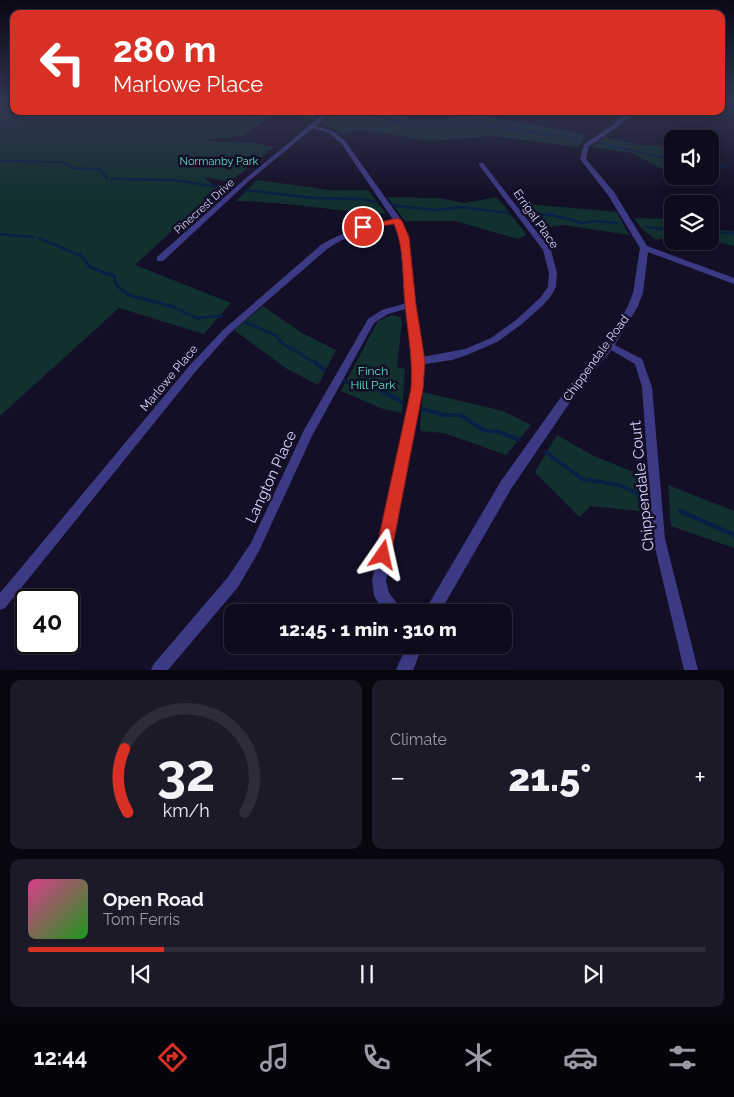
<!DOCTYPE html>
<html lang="en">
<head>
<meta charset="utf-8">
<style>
	body { margin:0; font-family:Raleway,sans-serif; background:#1c1929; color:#f1f3f6; height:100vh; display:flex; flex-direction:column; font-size:19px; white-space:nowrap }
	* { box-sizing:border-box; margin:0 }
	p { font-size:16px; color:#9b9ba3 }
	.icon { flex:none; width:28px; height:28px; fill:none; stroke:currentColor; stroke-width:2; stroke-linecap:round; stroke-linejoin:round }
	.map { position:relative; height:670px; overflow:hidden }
	.details { display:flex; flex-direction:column; gap:10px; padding:10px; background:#08060f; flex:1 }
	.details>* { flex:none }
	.top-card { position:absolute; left:10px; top:10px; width:715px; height:105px; border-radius:10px; box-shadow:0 2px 12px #0003,0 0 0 1px #2e2b3b; background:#d93025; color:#fff; overflow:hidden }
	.fabs { position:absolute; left:664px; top:130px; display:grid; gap:10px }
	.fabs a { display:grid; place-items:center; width:55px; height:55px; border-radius:10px; background:#0e0b1c; box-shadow:0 2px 12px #0003,0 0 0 1px #2e2b3b; font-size:25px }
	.speed { position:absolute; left:15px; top:589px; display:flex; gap:10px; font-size:25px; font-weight:700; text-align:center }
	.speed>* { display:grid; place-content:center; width:65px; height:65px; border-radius:50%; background:#0e0b1c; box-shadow:0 2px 12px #0003,0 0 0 1px #2e2b3b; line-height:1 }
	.speed .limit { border:2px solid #111; border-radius:8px; background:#fff; color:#111 }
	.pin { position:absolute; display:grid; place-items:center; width:42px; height:42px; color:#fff; margin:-21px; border:2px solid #fff; border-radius:50%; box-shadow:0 1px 5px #0007 }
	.me { position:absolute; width:55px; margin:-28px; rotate:11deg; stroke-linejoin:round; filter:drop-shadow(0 0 4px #0008) }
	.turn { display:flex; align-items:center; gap:18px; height:105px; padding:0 20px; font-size:22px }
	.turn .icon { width:65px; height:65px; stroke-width:2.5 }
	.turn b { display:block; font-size:35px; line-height:42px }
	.big { font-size:38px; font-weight:800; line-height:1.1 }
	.details .tile { flex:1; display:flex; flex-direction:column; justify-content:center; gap:8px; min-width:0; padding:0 18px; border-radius:10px; background:#1c1929 }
	.details .dial { align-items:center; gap:0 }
	.dial svg { height:130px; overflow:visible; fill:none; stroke:#2e2b3b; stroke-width:7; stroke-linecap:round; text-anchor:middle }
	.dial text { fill:#f1f3f6; stroke:none }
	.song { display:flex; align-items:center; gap:15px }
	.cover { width:60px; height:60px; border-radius:8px; background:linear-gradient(135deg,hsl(330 70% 55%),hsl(120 70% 35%)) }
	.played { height:5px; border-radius:2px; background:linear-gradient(90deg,#d93025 20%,#2e2b3b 20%) }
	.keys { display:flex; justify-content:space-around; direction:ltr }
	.heat { display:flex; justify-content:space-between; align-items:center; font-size:28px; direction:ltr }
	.details .tiles { flex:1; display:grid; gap:10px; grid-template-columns:1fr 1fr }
	.tile:last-child { grid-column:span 2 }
	.trip { position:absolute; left:224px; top:604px; width:288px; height:50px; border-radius:10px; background:#0e0b1c; box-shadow:0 2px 12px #0003,0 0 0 1px #2e2b3b; font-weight:800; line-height:50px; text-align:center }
	.dock { display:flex; height:80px; justify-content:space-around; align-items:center; background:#06040b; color:#9b9ba3 }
	.dock .icon { width:35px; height:35px }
	.dock .active { color:#d93025 }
	.dock b { font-size:22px; color:#f1f3f6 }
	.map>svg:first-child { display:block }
	.green { fill:#12302f }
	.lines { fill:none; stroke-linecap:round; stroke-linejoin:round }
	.stream-far4 { stroke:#0a1f44; stroke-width:2 }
	.stream-far3 { stroke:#0a1f44; stroke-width:2.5 }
	.stream-far2 { stroke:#0a1f44; stroke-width:3 }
	.stream-far1 { stroke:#0a1f44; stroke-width:4 }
	.stream { stroke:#0a1f44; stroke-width:4.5 }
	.minor { fill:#3d3a85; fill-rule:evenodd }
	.tertiary { fill:#3d3a85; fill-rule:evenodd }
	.route { fill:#d93025; stroke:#8d1f18 }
	.labels { text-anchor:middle; stroke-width:5; stroke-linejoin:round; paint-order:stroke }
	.far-park-label { font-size:11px; fill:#5fe0c0; stroke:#130f26 }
	.far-street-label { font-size:11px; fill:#d9d4ff; stroke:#130f26 }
	.street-label { font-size:12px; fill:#d9d4ff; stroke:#130f26 }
	.park-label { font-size:12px; fill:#5fe0c0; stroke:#130f26 }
	.near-street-label { font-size:15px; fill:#d9d4ff; stroke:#130f26 }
</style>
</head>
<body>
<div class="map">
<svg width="734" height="670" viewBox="0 0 734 670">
	<rect width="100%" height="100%" fill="#130f26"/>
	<g class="green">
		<path d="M0,102H14V111H320L312,120L277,113L242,136L207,140L206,141L251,142L274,147L230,182L204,177L217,189L135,265L231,303L204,334L119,308L0,416Z"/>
		<path d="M335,111H383L420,120L482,115L586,135L578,147L492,136L430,141L357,129L344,134L321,123Z"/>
		<path d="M604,137L646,146L672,145V171H666L632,153L591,147Z"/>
		<path d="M257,180L330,190H368L386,214C336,211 287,202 236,201Z"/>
		<path d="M387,197L439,198L464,203L497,197L527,235L518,239L455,221H405Z"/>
		<path d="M516,203L617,212L629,235L563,225L537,228Z"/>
		<path d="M634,218L672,219V236L656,240L642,229Z"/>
		<path d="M710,227L720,230L734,231V246L710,240Z"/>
		<path d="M263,306L302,333L336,350L318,385L287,369L234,330Z"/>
		<path d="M391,315L400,317L402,321L397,367L405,369L402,413L383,409L341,391L378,321Z"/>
		<path d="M423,392L503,411L531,425L506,455L444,433L420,431Z"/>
		<path d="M557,435L594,456L646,477L647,512L591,506L579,517L535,472Z"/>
		<path d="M668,485L734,511V548L671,526Z"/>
	</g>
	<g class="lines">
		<g class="stream-far4">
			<path d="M349,111L404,123L487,126L580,139"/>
			<path d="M597,142L672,160"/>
			<path d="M0,161L61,162L74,168L100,170"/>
			<path d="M710,163L727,167"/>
		</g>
		<g class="stream-far3">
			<path d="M99,169L107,178"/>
			<path d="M112,179L173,180L226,188"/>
			<path d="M245,190L313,198L362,199L376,202"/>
			<path d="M391,205L437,210L460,207L509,213"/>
			<path d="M526,215H552L582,223L597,221L617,223"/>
			<path d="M647,227L672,230"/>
			<path d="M710,232L734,233"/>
			<path d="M0,234L33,237"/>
			<path d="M39,238L81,256"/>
		</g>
		<g class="stream-far2">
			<path d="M80,254L90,267L114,276L116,285L129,295L174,307L196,318L222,316"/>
			<path d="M243,321L275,335L283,344L316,363"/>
		</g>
		<g class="stream-far1">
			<path d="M315,362L324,370"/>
			<path d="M344,381L381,390L402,402"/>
			<path d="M422,409L444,415H461L483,430L499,432L519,440"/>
			<path d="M546,452L582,479L619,485L637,493"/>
		</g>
		<path class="stream" d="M680,511L734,535"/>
		<g class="minor">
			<path d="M681,111H686L681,117L679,116Z"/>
			<path d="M309,126L314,127L250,180L163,261H157V257L246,178Z"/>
			<path d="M479,163H483L551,250L557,273L556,287L551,296L543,305L522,324L497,342L467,355L452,360L419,365L416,364L414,361L416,358L465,349L491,338L516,320L540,298L548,287L549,273L543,250L479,165Z"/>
			<path d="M398,219L400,220V222C374,228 350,233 327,249L229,334L196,371L5,608L0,610V593L190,365L223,330L321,245C345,230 371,224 398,219Z"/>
			<path d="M410,302L413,303L414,305L413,307L388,314L374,323L312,436L259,551L238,587L168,670H151L153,665L228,577L251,543L304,430L368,319L382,310Z"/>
			<path d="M609,342L642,359L652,387L665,539L698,670H684L653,539L642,387L635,364L606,347L605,345L606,343Z"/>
		</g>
		<g class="tertiary">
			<path d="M327,111H334L315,126L333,131L345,141L402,221L408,237L415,305L424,361L423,389L386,581L389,593L399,606L401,612H384L374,596L372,581L411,389L414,361L405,305L400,237L394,221L341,143L329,133L308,127Z"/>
			<path d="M628,111H635L617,127L589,146L586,159L614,192L647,246L734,278V284L648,252L643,293L637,308L613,348L577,392L511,489L440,612H424L501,481L569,386L605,342L627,308L633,293L640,248L608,195L580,159L584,144L613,125Z"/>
			<path d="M407,645H423L413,670H396Z"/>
		</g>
	</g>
	<linearGradient id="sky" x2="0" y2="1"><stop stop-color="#0a0815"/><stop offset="0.52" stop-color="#333752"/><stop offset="1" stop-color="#333752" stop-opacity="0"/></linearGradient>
	<rect width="734" height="195" fill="url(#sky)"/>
	<path class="route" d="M398,218L402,221L409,237L416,305L425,361L423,389L391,555L389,561L383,564L377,561L375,555L411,389C413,357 408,336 405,304C402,278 405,249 394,224L363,229L359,227Z"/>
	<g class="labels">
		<g class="far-park-label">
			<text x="219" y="165">Normanby Park</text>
		</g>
		<g class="far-street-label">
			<text transform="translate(204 206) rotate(-42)" y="4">Pinecrest Drive</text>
		</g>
		<g class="street-label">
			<text transform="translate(536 219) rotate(55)" y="4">Errigal Place</text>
			<text transform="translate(596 358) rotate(-54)" y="4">Chippendale Road</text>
			<text transform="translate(169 378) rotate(-50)" y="4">Marlowe Place</text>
		</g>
		<g class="park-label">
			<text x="373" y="375">Finch<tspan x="373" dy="14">Hill Park</tspan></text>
		</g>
		<g class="near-street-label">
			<text transform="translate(271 477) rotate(-65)" y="5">Langton Place</text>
			<text transform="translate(642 486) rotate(-96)" y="5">Chippendale Court</text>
		</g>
	</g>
</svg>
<div class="fabs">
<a><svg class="icon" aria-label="sound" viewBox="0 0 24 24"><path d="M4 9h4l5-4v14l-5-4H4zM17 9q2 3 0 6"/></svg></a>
<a><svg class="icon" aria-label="layers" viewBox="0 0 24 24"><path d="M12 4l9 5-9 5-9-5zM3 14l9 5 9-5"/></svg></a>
</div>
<div class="speed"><div class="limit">40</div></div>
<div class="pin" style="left:363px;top:227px;background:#d93025"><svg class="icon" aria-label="arrive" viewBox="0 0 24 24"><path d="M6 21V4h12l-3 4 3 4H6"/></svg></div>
<svg class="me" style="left:383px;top:555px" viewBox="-20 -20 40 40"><path d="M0-17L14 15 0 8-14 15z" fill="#d93025" stroke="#fff" stroke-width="4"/></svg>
<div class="trip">12:45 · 1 min · 310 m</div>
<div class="top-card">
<div class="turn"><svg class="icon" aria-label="left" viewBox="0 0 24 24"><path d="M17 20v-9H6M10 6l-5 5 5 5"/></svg><div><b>280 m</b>Marlowe Place</div></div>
</div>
</div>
<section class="details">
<div class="tiles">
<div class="tile dial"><svg viewBox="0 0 100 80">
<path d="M14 69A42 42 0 1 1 86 69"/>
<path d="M14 69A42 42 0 0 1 12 30" stroke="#d93025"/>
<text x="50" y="56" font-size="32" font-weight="700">32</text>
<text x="50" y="72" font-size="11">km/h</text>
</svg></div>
<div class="tile"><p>Climate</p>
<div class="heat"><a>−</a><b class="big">21.5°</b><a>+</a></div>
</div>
<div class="tile">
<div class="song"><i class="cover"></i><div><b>Open Road</b><p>Tom Ferris</p></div></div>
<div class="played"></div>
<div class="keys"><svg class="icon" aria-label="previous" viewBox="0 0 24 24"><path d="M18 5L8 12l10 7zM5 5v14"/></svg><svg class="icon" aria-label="pause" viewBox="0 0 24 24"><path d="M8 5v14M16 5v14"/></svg><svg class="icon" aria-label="next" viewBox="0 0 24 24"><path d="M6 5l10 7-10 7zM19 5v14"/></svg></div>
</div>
</div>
</section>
<nav class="dock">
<b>12:44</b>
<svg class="icon active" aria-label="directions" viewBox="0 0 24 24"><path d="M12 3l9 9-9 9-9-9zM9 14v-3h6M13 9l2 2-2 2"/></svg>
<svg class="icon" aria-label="music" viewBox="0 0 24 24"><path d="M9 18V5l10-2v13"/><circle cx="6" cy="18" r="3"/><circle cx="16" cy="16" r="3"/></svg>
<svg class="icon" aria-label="phone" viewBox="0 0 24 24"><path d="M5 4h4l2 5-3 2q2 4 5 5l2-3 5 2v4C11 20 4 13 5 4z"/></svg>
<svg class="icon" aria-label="climate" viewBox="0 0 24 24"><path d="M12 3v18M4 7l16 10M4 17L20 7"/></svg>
<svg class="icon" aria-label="car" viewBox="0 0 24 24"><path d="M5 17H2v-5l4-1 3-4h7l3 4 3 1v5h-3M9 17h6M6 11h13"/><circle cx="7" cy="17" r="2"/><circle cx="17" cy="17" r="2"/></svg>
<svg class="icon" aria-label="filters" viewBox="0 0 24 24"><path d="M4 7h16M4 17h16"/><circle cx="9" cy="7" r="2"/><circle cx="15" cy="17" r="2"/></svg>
</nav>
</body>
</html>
